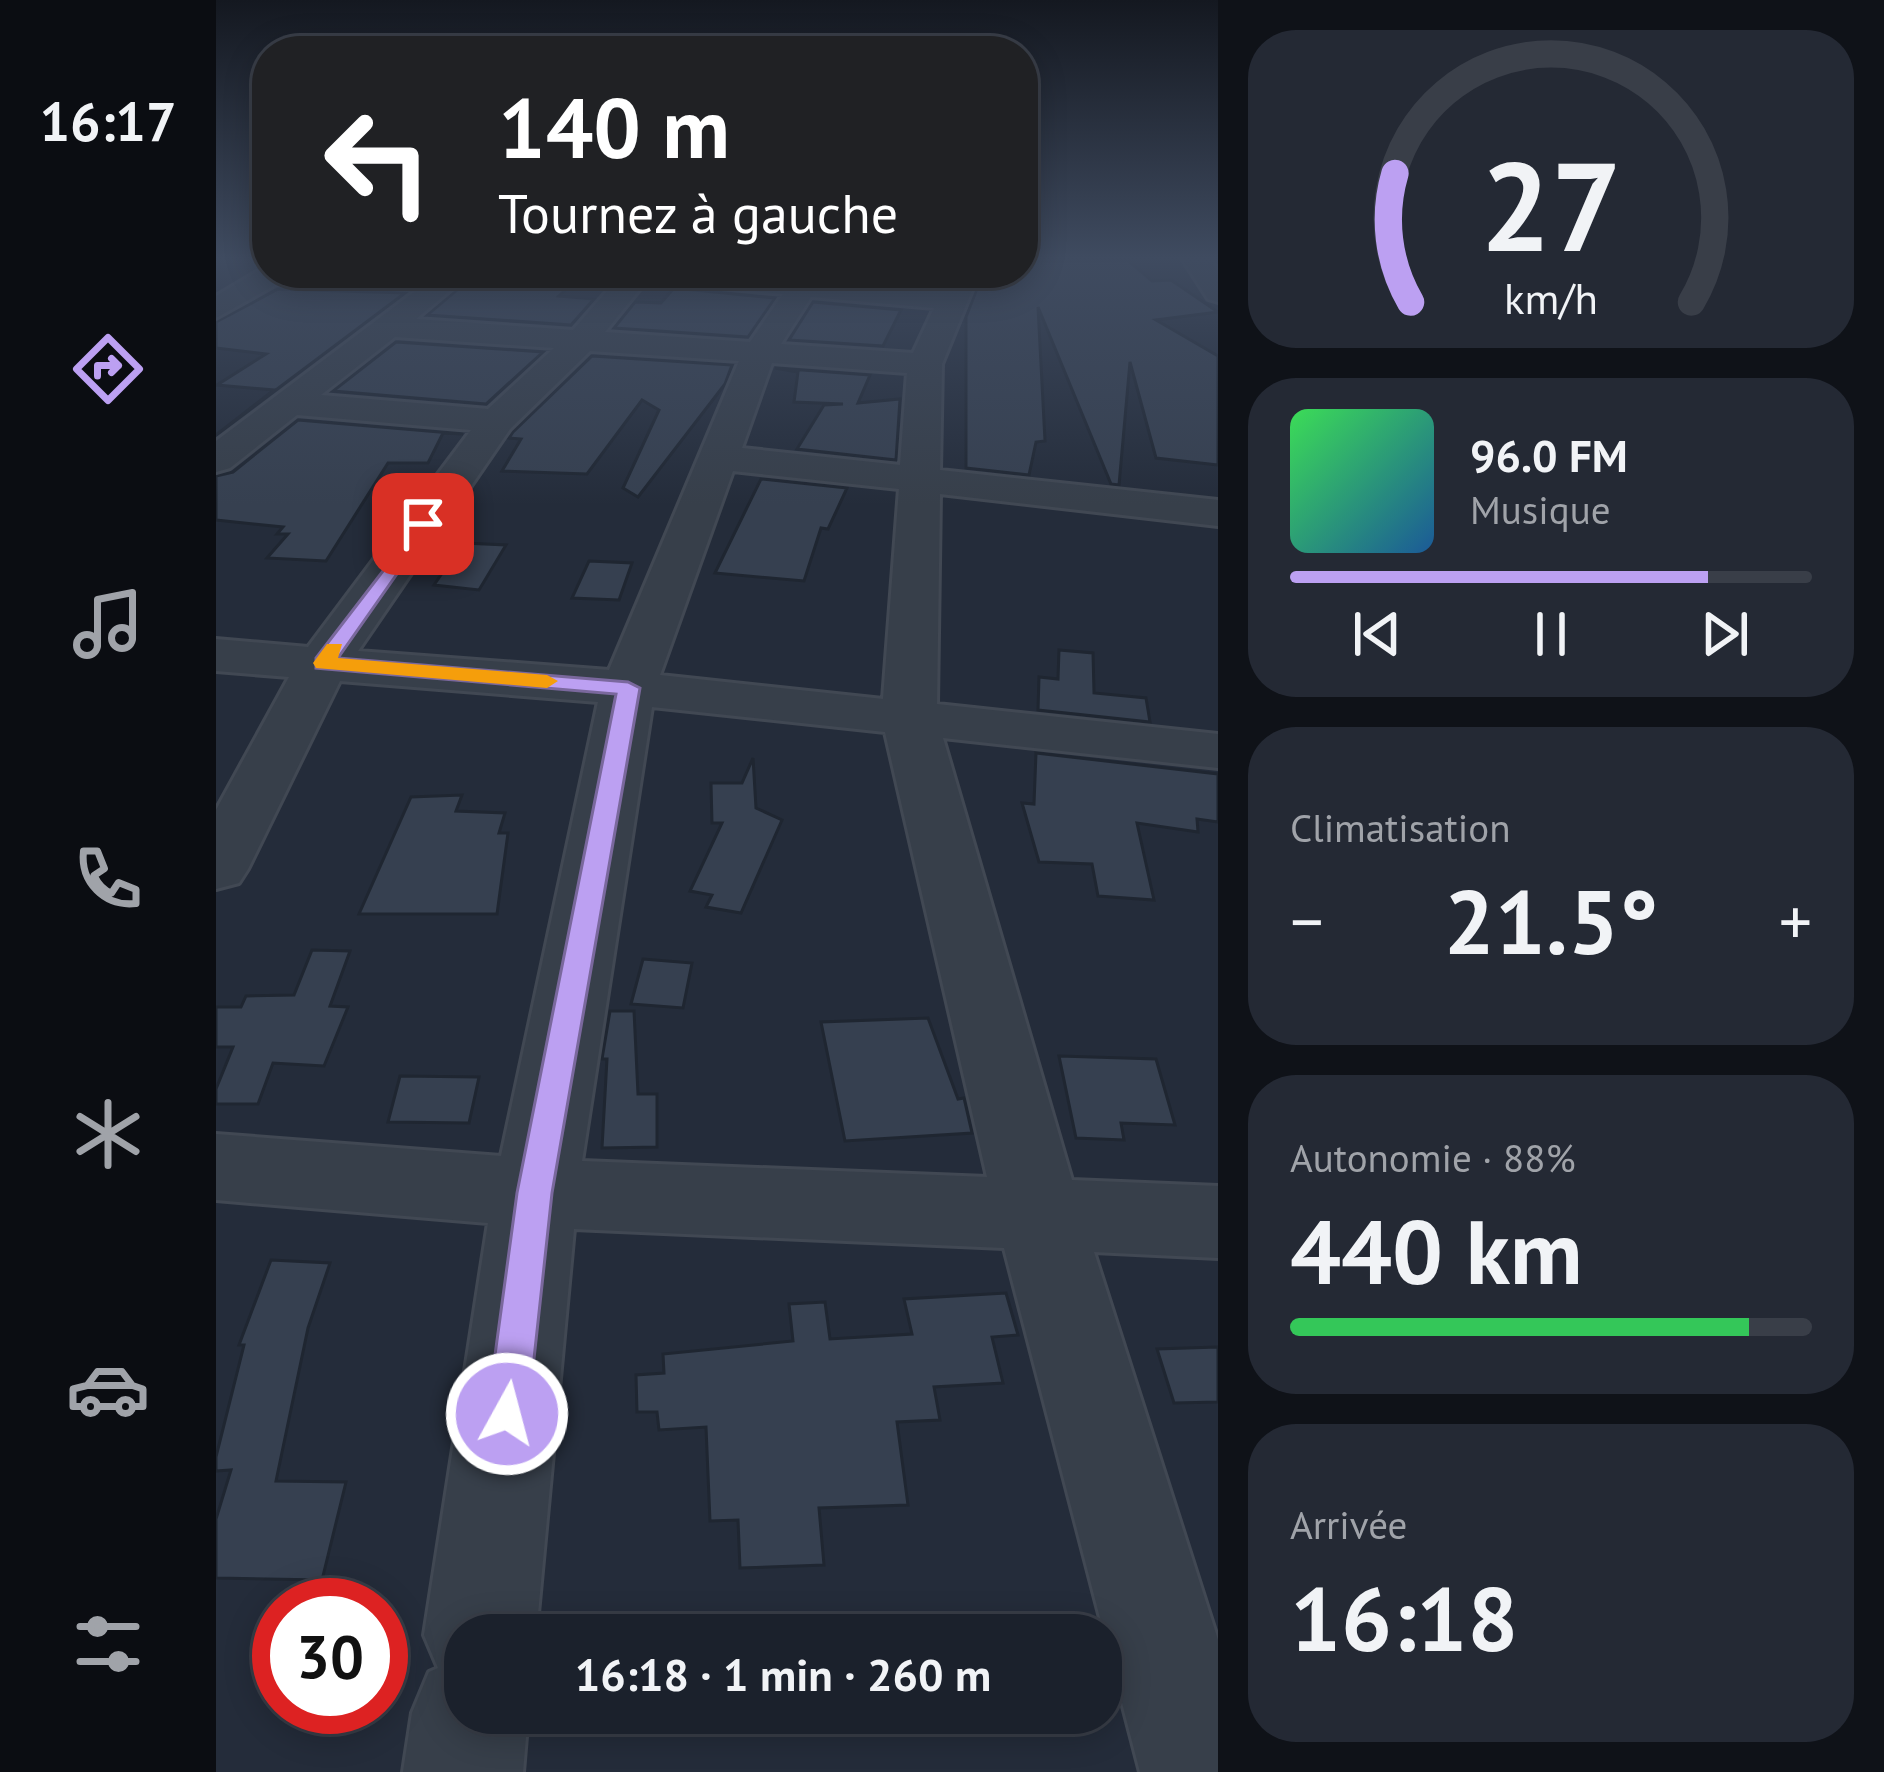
<!DOCTYPE html>
<html lang="fr">
<head>
<meta charset="utf-8">
<style>
	body { margin:0; font-family:"PT Sans",sans-serif; background:#242934; color:#f1f3f6; height:100vh; display:flex; flex-direction:column; font-size:45px; white-space:nowrap }
	* { box-sizing:border-box; margin:0 }
	p { font-size:39px; color:#a0a3a9 }
	.icon { flex:none; width:66px; height:66px; fill:none; stroke:currentColor; stroke-width:2; stroke-linecap:round; stroke-linejoin:round }
	.map { position:relative; flex:1; overflow:hidden }
	.details { display:flex; flex-direction:column; gap:30px; padding:30px; background:#0f1218; width:666px }
	.details>* { flex:none }
	.guide { position:absolute; left:36px; top:36px; width:786px; height:252px; border-radius:48px; box-shadow:0 6px 30px #0003,0 0 0 3px #393e48; background:#202124; color:#fff; overflow:hidden }
	.speed { position:absolute; left:36px; top:1578px; display:flex; gap:24px; font-size:60px; font-weight:700; text-align:center }
	.speed>* { display:grid; place-content:center; width:156px; height:156px; border-radius:50%; background:#1b212c; box-shadow:0 6px 30px #0003,0 0 0 3px #393e48; line-height:1 }
	.speed .limit { border:18px solid #d22; background:#fff; color:#111 }
	.pin { position:absolute; display:grid; place-items:center; width:102px; height:102px; color:#fff; margin:-51px; border-radius:24px; box-shadow:0 6px 18px #0006 }
	.me { position:absolute; width:132px; margin:-66px; rotate:7deg; stroke-linejoin:round; filter:drop-shadow(0 0 9px #0008) }
	.turn { display:flex; align-items:center; gap:42px; height:252px; padding:0 48px; font-size:54px }
	.turn .icon { width:156px; height:156px; stroke-width:2.5 }
	.turn b { display:block; font-size:84px; line-height:102px }
	.big { font-size:90px; font-weight:600; line-height:1.1 }
	.details .widget { flex:1; display:flex; flex-direction:column; justify-content:center; gap:18px; min-width:0; padding:0 42px; border-radius:48px; background:#242934 }
	.details .dial { align-items:center; gap:0 }
	.dial svg { height:312px; overflow:visible; fill:none; stroke:#393e48; stroke-width:7; stroke-linecap:round; text-anchor:middle }
	.dial text { fill:#f1f3f6; stroke:none }
	.song { display:flex; align-items:center; gap:36px }
	.cover { width:144px; height:144px; border-radius:18px; background:linear-gradient(135deg,hsl(130 70% 55%),hsl(210 70% 35%)) }
	.played { height:12px; border-radius:6px; background:linear-gradient(90deg,#bca0f2 80%,#393e48 80%) }
	.keys { display:flex; justify-content:space-around; direction:ltr }
	.heat { display:flex; justify-content:space-between; align-items:center; font-size:66px; direction:ltr }
	.charge { height:18px; border-radius:9px; background:linear-gradient(90deg,#34c759 88%,#393e48 0) }
	.trip { position:absolute; left:228px; top:1614px; width:678px; height:120px; border-radius:48px; background:#1b212c; box-shadow:0 6px 30px #0003,0 0 0 3px #393e48; font-weight:600; line-height:120px; text-align:center }
	main { display:flex; flex:1; min-height:0 }
	.dock { display:flex; flex-direction:column; width:216px; justify-content:space-around; align-items:center; background:#0b0d12; color:#a0a3a9 }
	.dock .icon { width:84px; height:84px }
	.dock .on { color:#bca0f2 }
	.dock b { font-size:54px; color:#f1f3f6 }
	.map>svg:first-child { display:block }
	.building { fill:#364050; stroke:#1f2631; stroke-width:3 }
	.lines { fill:none; stroke-linecap:round; stroke-linejoin:round }
	.minor-casing { stroke:#414853; stroke-width:6 }
	.minor { fill:#373f4a; fill-rule:evenodd }
	.route { fill:#bca0f2; stroke:#7a689d; stroke-width:3 }
	.slow { fill:#f59e0b }
</style>
</head>
<body>
<main>
<nav class="dock">
<b>16:17</b>
<svg class="icon on" aria-label="directions" viewBox="0 0 24 24"><path d="M12 3l9 9-9 9-9-9zM9 14v-3h6M13 9l2 2-2 2"/></svg>
<svg class="icon" aria-label="music" viewBox="0 0 24 24"><path d="M9 18V5l10-2v13"/><circle cx="6" cy="18" r="3"/><circle cx="16" cy="16" r="3"/></svg>
<svg class="icon" aria-label="phone" viewBox="0 0 24 24"><path d="M5 4h4l2 5-3 2q2 4 5 5l2-3 5 2v4C11 20 4 13 5 4z"/></svg>
<svg class="icon" aria-label="climate" viewBox="0 0 24 24"><path d="M12 3v18M4 7l16 10M4 17L20 7"/></svg>
<svg class="icon" aria-label="car" viewBox="0 0 24 24"><path d="M5 17H2v-5l4-1 3-4h7l3 4 3 1v5h-3M9 17h6M6 11h13"/><circle cx="7" cy="17" r="2"/><circle cx="17" cy="17" r="2"/></svg>
<svg class="icon" aria-label="filters" viewBox="0 0 24 24"><path d="M4 7h16M4 17h16"/><circle cx="9" cy="7" r="2"/><circle cx="15" cy="17" r="2"/></svg>
</nav>
<div class="map">
<svg width="1002" height="1772" viewBox="0 0 1002 1772">
	<rect width="100%" height="100%" fill="#242c3a"/>
	<g class="building">
		<path d="M912,260L936,281L955,280L1002,312L940,320L1002,356V465L940,458L914,362L903,485L895,484L822,307L829,441L820,442L813,475L750,468V317L767,273H808L807,262Z"/>
		<path d="M303,273H367L343,296L378,299L355,325L211,315L248,284L286,286Z"/>
		<path d="M458,288L559,298L532,337L398,328L419,302L445,303Z"/>
		<path d="M62,289L189,293L0,435L58,390L1,385L50,354L0,348V322Z"/>
		<path d="M597,302L685,310L667,346L573,340Z"/>
		<path d="M180,342L327,352L270,404L117,391Z"/>
		<path d="M376,356L516,365L509,384L422,497L407,488L443,410L426,400L371,474L286,471L305,439L293,438L297,432Z"/>
		<path d="M559,368L654,375L642,403L684,399L680,460L581,449L608,405L627,404L578,402L582,372Z"/>
		<path d="M82,420L247,434L227,433L212,463H172L110,561L51,558L72,534H61L67,527L0,520V476L17,472Z"/>
		<path d="M545,479L631,488L612,529L605,528L588,581L499,573Z"/>
		<path d="M247,543L290,545L263,590L218,585Z"/>
		<path d="M373,561L416,563L403,600L356,598Z"/>
		<path d="M843,650L877,653L878,693L930,698L934,722L822,710L823,677L842,679Z"/>
		<path d="M820,753L1002,774V822L981,819L982,832L921,823L938,900L882,896L876,864L823,862L806,803L818,804Z"/>
		<path d="M537,758L540,808L566,820L525,913L490,907L496,895L474,891L506,823H496L495,783H526Z"/>
		<path d="M246,795L240,811L289,813L283,833H292L281,914H143L195,797Z"/>
		<path d="M96,950L134,951L114,1006L132,1007L108,1066L57,1063L42,1104H0V1089L17,1047H0V1007H25L30,996L78,995Z"/>
		<path d="M427,959L476,963L467,1008L415,1004Z"/>
		<path d="M394,1011H418L422,1094H441V1147L386,1148L391,1059H386Z"/>
		<path d="M712,1018L742,1099L748,1098L756,1133L629,1141L605,1022Z"/>
		<path d="M843,1056L940,1059L959,1125L905,1123L908,1140L860,1138Z"/>
		<path d="M184,1076L263,1077L253,1123L172,1122Z"/>
		<path d="M55,1260L114,1263L92,1328L60,1481L130,1482L106,1580L0,1578V1519L15,1470L0,1471V1457L28,1345H23Z"/>
		<path d="M790,1293L802,1335L776,1337L787,1383L718,1387L724,1420L681,1422L692,1505L603,1508L608,1565L524,1568L522,1520L494,1521L490,1427L443,1430L441,1412H421L420,1375L448,1373L447,1354L577,1341L573,1304L609,1302L614,1339L696,1334L688,1299Z"/>
		<path d="M1002,1347V1402L958,1403L941,1349Z"/>
	</g>
	<g class="lines">
		<defs>
			<g id="minor">
				<path d="M965,257H993L1002,271V302L992,299Z"/>
				<path d="M49,267L51,273H255L200,319L357,330L407,273L579,278L610,273L606,280L726,291L735,273H763L726,364L724,470L1002,500V526L724,494L721,704L1002,734V768L727,738L856,1180L1002,1186V1258L878,1252L1002,1640V1772H924L788,1248L358,1229L320,1635H249V1713H312L307,1772H187L196,1713L213,1672L222,1668L208,1635L272,1223L0,1200V1134L285,1156L382,702L124,681L32,869L23,883L0,889V810L73,677L0,671V639L92,647L255,430L81,415L14,468L0,472V441L202,289L61,284L0,318V296ZM431,280L436,281L567,294L534,342L389,332ZM595,297L718,308L697,353L565,344ZM179,337L338,348L272,409L105,395ZM374,351L523,361L393,670L142,651L294,429ZM556,363L691,373L684,465L526,448ZM517,471L683,489L667,699L444,675ZM436,707L669,732L771,1177L366,1161Z"/>
			</g>
		</defs>
		<use href="#minor" class="minor-casing"/>
		<use href="#minor" class="minor"/>
	</g>
	<linearGradient id="sky" x2="0" y2="1"><stop stop-color="#141820"/><stop offset="0.51" stop-color="#3f4b60"/><stop offset="1" stop-color="#3f4b60" stop-opacity="0"/></linearGradient>
	<rect width="1002" height="505" fill="url(#sky)"/>
	<path class="route" d="M207,519L216,524L122,658L412,682L424,688L336,1193L312,1414L306,1427L291,1433L277,1427L271,1414L301,1193L400,694L100,668V658Z"/>
	<path class="slow" d="M111,644H126L122,658L331,675L342,681L331,688L100,668L97,663Z"/>
</svg>
<div class="speed"><div class="limit">30</div></div>
<div class="pin" style="left:207px;top:524px;background:#d93025"><svg class="icon" aria-label="arrive" viewBox="0 0 24 24"><path d="M6 21V4h12l-3 4 3 4H6"/></svg></div>
<svg class="me" style="left:291px;top:1414px" viewBox="-20 -20 40 40"><circle r="17" fill="#bca0f2" stroke="#fff" stroke-width="3"/><path d="M0-11L8 9 0 5-8 9z" fill="#fff"/></svg>
<div class="trip">16:18 · 1 min · 260 m</div>
<div class="guide">
<div class="turn"><svg class="icon" aria-label="left" viewBox="0 0 24 24"><path d="M17 20v-9H6M10 6l-5 5 5 5"/></svg><div><b>140 m</b>Tournez à gauche</div></div>
</div>
</div>
<section class="details">
<div class="widget dial"><svg viewBox="0 0 100 80">
<path d="M14 69A42 42 0 1 1 86 69"/>
<path d="M14 69A42 42 0 0 1 10 36" stroke="#bca0f2"/>
<text x="50" y="56" font-size="32" font-weight="700">27</text>
<text x="50" y="72" font-size="11">km/h</text>
</svg></div>
<div class="widget">
<div class="song"><i class="cover"></i><div><b>96.0 FM</b><p>Musique</p></div></div>
<div class="played"></div>
<div class="keys"><svg class="icon" aria-label="previous" viewBox="0 0 24 24"><path d="M18 5L8 12l10 7zM5 5v14"/></svg><svg class="icon" aria-label="pause" viewBox="0 0 24 24"><path d="M8 5v14M16 5v14"/></svg><svg class="icon" aria-label="next" viewBox="0 0 24 24"><path d="M6 5l10 7-10 7zM19 5v14"/></svg></div>
</div>
<div class="widget"><p>Climatisation</p>
<div class="heat"><a>−</a><b class="big">21.5°</b><a>+</a></div>
</div>
<div class="widget"><p>Autonomie · 88%</p><b class="big">440 km</b><div class="charge"></div></div>
<div class="widget"><p>Arrivée</p><b class="big">16:18</b></div>
</section>
</main>
</body>
</html>
